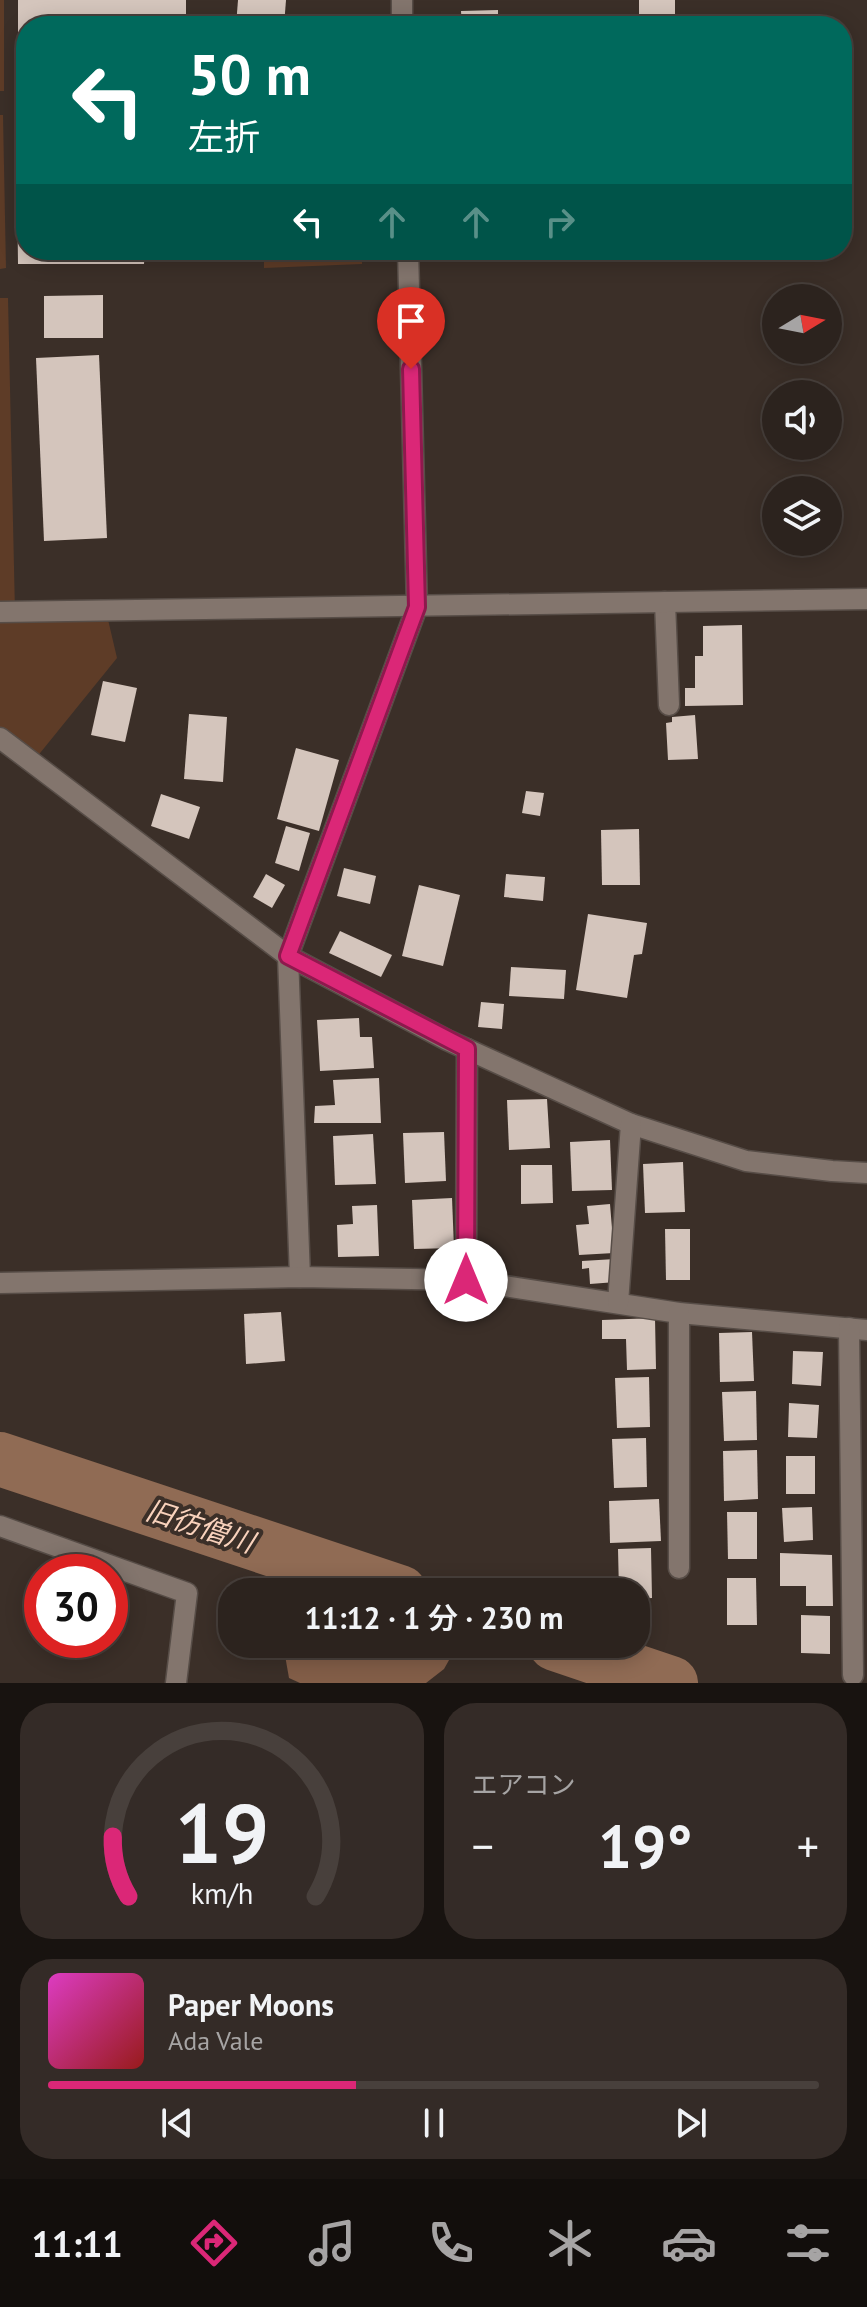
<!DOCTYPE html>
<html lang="ja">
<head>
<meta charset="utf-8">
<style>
	body { margin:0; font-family:"PT Sans","Noto Sans JP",sans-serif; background:#342b27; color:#f1f3f6; height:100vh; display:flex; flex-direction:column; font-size:30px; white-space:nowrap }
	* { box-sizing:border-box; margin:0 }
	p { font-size:26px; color:#a6a4a4 }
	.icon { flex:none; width:44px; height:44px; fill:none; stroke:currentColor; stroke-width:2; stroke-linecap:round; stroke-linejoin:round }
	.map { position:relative; height:1683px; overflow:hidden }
	.sheet { display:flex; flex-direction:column; gap:20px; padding:20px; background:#181310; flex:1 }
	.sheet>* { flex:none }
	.hud { position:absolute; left:16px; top:16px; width:836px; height:244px; border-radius:32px; box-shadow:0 4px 20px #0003,0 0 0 2px #48403c; background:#00695c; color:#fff; overflow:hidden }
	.needle { width:52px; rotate:80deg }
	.controls { position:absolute; left:762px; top:284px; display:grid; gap:16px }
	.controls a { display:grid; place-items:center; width:80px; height:80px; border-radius:50%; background:#2c231e; box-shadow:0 4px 20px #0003,0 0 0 2px #48403c; font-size:40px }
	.speed { position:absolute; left:24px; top:1554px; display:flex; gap:16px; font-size:40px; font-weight:700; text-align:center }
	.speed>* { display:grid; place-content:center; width:104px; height:104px; border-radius:50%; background:#2c231e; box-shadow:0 4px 20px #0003,0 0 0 2px #48403c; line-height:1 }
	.speed .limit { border:12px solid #d22; background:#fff; color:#111 }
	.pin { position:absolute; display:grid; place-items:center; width:68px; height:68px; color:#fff; margin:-82px -34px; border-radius:50% 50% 50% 0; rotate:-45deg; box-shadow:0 0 8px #0007 }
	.pin .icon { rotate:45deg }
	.me { position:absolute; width:88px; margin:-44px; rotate:0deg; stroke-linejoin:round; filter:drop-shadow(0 0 6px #0008) }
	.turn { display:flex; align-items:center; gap:28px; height:168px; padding:0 40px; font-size:36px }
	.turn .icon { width:104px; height:104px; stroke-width:2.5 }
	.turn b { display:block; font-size:56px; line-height:68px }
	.lanes { display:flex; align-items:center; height:76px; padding:0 40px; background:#0003; justify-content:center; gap:40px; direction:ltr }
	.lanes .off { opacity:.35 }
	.big { font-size:60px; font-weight:600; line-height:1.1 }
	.sheet .tile { flex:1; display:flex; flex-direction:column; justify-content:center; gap:12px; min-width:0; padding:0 28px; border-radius:32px; background:#342b27 }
	.sheet .dial { align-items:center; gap:0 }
	.dial svg { height:208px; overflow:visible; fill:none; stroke:#48403c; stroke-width:7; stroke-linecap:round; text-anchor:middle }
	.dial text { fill:#f1f3f6; stroke:none }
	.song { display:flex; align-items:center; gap:24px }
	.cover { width:96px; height:96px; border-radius:12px; background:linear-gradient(135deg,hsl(310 70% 55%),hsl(0 70% 35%)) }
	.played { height:8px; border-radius:4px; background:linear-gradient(90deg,#db2777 40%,#48403c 40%) }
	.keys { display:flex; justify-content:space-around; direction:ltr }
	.heat { display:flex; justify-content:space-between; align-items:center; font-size:44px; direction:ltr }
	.sheet .tiles { flex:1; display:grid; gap:20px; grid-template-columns:1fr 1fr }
	.tile:last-child { grid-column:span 2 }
	.trip { position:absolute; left:218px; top:1578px; width:432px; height:80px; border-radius:32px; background:#2c231e; box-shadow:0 4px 20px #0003,0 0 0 2px #48403c; font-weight:600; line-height:80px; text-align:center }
	.dock { display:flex; height:128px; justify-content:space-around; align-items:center; background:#120e0c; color:#a6a4a4 }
	.dock .icon { width:56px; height:56px }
	.dock .on { color:#db2777 }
	.dock b { font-size:36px; color:#f1f3f6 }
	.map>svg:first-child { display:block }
	.green { fill:#5e3c27 }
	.forest { fill:#835e48 }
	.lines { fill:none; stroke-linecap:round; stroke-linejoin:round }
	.river { stroke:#906b54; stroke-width:54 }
	.building { fill:#d4c5bc }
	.minor-casing { stroke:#574d47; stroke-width:23 }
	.minor { stroke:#83756d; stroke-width:20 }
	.route-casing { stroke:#8e194d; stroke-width:20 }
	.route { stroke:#db2777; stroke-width:14 }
	.labels { text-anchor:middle; stroke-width:8; stroke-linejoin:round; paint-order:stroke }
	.water-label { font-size:28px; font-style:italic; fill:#f9d2bc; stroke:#3b2f28 }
</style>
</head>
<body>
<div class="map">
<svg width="867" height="1683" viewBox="0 0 867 1683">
	<rect width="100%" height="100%" fill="#3b2f28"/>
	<g class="green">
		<rect x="0" y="0" width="4" height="91"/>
		<path d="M0,115H3L6,268L0,269Z"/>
		<path d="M264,250H362V264L264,268Z"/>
		<path d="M0,298H8L15,612H0Z"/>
		<path d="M106,611L117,658L32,763L0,738V617Z"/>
	</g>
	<path class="forest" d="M283,1644H458L444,1669L426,1683H300L289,1678Z"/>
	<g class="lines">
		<g class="river">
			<path d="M0,1459L400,1592"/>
			<path d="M555,1644L671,1683"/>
		</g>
	</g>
	<g class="building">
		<path d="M18,0H186V26H26V167H18Z"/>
		<path d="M238,0H286L284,26H236Z"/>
		<path d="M639,0H675V14L639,15Z"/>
		<path d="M498,10V26H462L461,11Z"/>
		<path d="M17,184H26V250H145L144,264H18Z"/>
		<path d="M465,250H501V255L465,256Z"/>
		<path d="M103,295V338H44V296Z"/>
		<path d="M99,355L107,538L44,541L36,358Z"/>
		<path d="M742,625L743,705L685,706V688H695V656H703V626Z"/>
		<path d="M103,681L137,688L125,742L91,735Z"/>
		<path d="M189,714L227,717L223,782L184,779Z"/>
		<path d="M695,715L698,759L668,760L666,723L672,722V717Z"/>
		<path d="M296,748L339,760L319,831L277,819Z"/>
		<path d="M526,791L544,793L540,816L522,813Z"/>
		<path d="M161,794L200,807L189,839L151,826Z"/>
		<path d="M286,826L310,833L299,871L275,863Z"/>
		<path d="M639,829L640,885H602L601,830Z"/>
		<path d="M344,868L376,876L370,904L337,896Z"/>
		<path d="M266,874L285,885L272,908L253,897Z"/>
		<path d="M506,874L545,877L543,901L504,897Z"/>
		<path d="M419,885L460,895L443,966L402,956Z"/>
		<path d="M588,914L647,923L642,954L634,955L627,998L576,990Z"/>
		<path d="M340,931L392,955L381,977L329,953Z"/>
		<path d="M511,967L566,970L564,999L509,996Z"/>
		<path d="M481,1002L504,1004L502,1029L478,1027Z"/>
		<path d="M359,1018L360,1037H372L374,1068L320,1071L317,1020Z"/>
		<path d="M379,1078L381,1123H314L315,1106L335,1105L333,1080Z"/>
		<path d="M547,1099L550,1148L509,1150L507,1100Z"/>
		<path d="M444,1132L446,1181L405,1183L403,1133Z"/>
		<path d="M373,1134L376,1184L335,1185L333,1136Z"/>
		<path d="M610,1140L612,1190L572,1191L570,1142Z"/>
		<path d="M683,1162L685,1212L645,1213L643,1164Z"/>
		<path d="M521,1165H552L553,1203L521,1204Z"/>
		<path d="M452,1198L454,1248L414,1249L412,1200Z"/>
		<path d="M610,1204L614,1253L579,1255L576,1225L589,1224L587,1206Z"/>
		<path d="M377,1205L379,1256L338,1257L337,1225L353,1224L352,1206Z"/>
		<path d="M665,1229H690V1280H666Z"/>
		<path d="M615,1259L616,1282L590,1284L589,1268L582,1269V1261Z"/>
		<path d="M281,1312L285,1361L246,1364L244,1314Z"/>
		<path d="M655,1318L656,1369L627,1370L626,1339H602V1320Z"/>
		<path d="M752,1332L754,1381L720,1382L719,1333Z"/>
		<path d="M793,1351L823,1352L821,1386L792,1384Z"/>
		<path d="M649,1377L650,1427L617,1428L615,1378Z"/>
		<path d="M756,1391L757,1440L724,1441L722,1392Z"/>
		<path d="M789,1403L819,1405L817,1438L788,1437Z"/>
		<path d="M646,1438L647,1487L614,1488L612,1439Z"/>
		<path d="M757,1450L758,1499L724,1501L723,1451Z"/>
		<rect x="786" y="1456" width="29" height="38"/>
		<path d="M659,1499L661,1541L610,1543L609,1501Z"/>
		<path d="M812,1507L813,1540L784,1542L782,1508Z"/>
		<path d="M727,1512H757V1559H728Z"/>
		<path d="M651,1548L652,1598L636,1599V1592H619L618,1549Z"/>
		<path d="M780,1553L832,1555L833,1606H806V1586H780Z"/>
		<path d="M727,1578H756L757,1625H727Z"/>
		<path d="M801,1615L830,1616V1654L801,1653Z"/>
	</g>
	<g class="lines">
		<defs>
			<g id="minor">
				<path d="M402,0V26"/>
				<path d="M665,602L669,705"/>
				<path d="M0,612L867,599"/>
				<path d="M0,738L288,956L447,1040L631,1124L746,1161L832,1171L867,1173"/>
				<path d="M300,1277L288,956L417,607L408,250"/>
				<path d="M466,1280L467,1049"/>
				<path d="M0,1283L300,1277L466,1280L679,1313L867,1330"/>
				<path d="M618,1303L631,1124"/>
				<path d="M679,1313V1568"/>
				<path d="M849,1328L853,1675"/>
				<path d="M0,1526L187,1593L176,1683"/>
			</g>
		</defs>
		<use href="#minor" class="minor-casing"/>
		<use href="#minor" class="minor"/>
	</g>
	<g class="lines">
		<defs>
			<path id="route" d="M411,369L417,607L288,956L467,1049L466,1280"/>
		</defs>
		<use href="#route" class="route-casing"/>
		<use href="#route" class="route"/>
	</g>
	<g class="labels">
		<g class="water-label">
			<text transform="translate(200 1526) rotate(18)" y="10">旧彷僧川</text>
		</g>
	</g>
</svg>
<div class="controls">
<a><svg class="needle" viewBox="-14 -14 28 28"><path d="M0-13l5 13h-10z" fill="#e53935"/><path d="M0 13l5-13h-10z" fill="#a6a4a4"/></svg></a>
<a><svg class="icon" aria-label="sound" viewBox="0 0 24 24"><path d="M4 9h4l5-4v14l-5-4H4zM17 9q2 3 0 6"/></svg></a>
<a><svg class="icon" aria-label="layers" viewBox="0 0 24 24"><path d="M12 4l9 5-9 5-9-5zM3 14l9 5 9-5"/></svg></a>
</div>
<div class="speed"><div class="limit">30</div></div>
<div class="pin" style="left:411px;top:369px;background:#d93025"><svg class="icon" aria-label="arrive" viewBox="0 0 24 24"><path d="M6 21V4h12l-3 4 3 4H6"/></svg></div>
<svg class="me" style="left:466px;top:1280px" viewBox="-20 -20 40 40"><circle r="19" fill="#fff"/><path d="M0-13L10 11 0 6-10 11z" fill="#db2777"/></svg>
<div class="trip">11:12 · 1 分 · 230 m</div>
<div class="hud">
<div class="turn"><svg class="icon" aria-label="left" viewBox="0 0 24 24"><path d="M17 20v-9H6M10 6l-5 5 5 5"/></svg><div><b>50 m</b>左折</div></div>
<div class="lanes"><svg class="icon" aria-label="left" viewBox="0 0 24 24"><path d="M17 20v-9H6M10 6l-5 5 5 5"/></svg><svg class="icon off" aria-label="ahead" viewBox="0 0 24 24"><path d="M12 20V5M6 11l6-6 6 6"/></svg><svg class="icon off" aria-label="ahead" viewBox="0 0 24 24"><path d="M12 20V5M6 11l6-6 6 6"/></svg><svg class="icon off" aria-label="right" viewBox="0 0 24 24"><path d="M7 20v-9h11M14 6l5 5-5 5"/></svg></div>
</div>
</div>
<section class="sheet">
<div class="tiles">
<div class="tile dial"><svg viewBox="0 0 100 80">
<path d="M14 69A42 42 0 1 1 86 69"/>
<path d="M14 69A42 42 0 0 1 8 46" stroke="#db2777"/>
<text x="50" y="56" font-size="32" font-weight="700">19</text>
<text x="50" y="72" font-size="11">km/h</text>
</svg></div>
<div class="tile"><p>エアコン</p>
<div class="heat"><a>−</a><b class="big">19°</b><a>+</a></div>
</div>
<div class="tile">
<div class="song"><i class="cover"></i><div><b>Paper Moons</b><p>Ada Vale</p></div></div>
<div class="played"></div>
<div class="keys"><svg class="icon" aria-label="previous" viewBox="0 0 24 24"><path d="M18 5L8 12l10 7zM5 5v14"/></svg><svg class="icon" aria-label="pause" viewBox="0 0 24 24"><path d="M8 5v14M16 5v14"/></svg><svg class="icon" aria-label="next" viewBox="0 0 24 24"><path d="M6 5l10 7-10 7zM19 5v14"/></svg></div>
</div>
</div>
</section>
<nav class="dock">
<b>11:11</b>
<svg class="icon on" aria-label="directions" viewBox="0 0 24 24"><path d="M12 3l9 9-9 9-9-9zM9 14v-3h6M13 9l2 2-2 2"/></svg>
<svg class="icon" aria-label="music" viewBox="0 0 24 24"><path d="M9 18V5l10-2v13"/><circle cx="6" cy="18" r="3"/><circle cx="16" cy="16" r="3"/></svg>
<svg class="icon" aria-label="phone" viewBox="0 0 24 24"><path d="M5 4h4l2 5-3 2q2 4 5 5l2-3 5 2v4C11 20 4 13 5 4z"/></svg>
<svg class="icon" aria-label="climate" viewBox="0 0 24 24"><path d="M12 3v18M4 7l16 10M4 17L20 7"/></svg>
<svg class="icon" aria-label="car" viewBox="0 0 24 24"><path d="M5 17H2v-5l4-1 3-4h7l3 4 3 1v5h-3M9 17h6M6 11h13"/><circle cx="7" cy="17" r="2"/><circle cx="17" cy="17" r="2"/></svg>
<svg class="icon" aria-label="filters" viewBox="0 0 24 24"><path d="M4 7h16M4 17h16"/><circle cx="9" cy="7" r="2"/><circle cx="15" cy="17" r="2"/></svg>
</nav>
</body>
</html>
